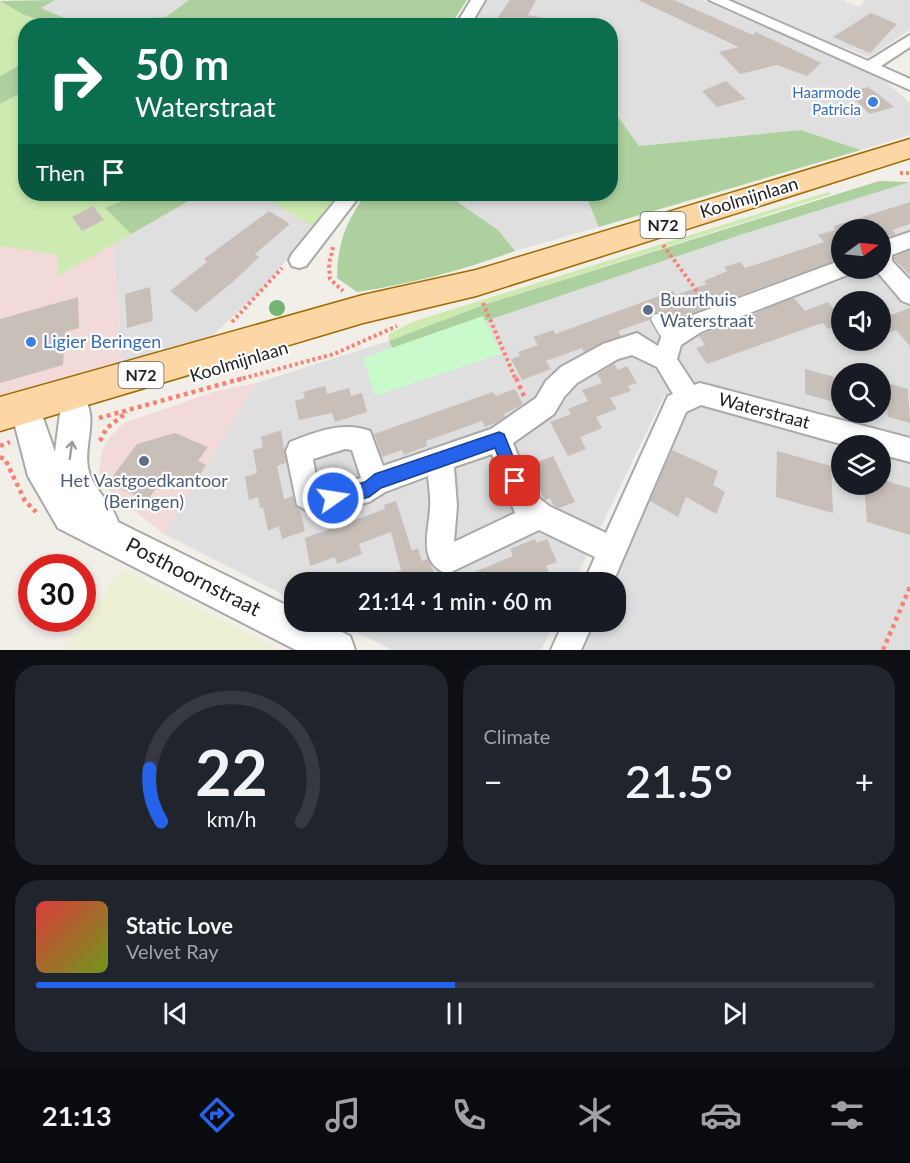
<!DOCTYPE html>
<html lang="en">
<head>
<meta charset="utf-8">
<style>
	body { margin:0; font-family:Lato,sans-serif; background:#20242c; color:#f1f3f6; height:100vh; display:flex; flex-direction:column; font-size:22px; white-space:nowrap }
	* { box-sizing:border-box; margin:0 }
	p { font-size:20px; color:#9ea1a6 }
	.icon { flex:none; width:33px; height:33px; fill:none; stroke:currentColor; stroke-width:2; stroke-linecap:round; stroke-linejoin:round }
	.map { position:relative; height:650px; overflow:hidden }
	.sheet { display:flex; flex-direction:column; gap:15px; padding:15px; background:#0d0f14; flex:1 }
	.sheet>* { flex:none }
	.banner { position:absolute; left:18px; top:18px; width:600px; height:183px; border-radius:24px; box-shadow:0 3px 9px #0003; background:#0b6e4f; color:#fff; overflow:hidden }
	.needle { width:39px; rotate:75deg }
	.controls { position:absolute; left:831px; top:219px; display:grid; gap:12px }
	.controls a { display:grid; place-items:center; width:60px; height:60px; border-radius:50%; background:#171b24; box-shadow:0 3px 9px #0003; font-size:30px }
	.speed { position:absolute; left:18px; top:554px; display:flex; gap:12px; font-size:30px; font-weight:700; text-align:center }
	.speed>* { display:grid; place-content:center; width:78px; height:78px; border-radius:50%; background:#171b24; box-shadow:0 3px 9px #0003; line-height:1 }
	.speed .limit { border:9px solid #d22; background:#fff; color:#111 }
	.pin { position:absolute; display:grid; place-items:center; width:51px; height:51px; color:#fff; margin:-26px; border-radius:12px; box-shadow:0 3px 9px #0006 }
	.me { position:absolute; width:66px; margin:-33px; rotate:77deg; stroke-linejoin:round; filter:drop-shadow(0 0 4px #0008) }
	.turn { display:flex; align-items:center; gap:21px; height:126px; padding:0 18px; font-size:27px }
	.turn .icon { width:78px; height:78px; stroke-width:2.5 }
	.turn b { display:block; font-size:42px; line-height:51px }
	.then { display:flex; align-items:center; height:57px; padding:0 18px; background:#0003; gap:12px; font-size:22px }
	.big { font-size:45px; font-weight:600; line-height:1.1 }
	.sheet .card { flex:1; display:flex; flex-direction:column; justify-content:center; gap:9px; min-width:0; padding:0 21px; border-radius:24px; background:#20242c }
	.sheet .dial { align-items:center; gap:0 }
	.dial svg { height:156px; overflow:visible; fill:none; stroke:#363941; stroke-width:7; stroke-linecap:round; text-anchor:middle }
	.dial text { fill:#f1f3f6; stroke:none }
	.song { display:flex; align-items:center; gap:18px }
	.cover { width:72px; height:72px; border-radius:9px; background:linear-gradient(135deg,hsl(0 70% 55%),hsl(80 70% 35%)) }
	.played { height:6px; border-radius:3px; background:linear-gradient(90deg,#2563eb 50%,#363941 50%) }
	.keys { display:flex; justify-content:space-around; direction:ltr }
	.heat { display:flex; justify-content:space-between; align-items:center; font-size:33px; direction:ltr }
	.sheet .tiles { flex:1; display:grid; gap:15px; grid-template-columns:1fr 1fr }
	.card:last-child { grid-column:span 2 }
	.trip { position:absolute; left:284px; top:572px; width:342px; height:60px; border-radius:24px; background:#171b24; box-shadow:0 3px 9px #0003; font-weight:600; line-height:60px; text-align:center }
	.dock { display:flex; height:96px; justify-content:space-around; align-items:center; background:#090b0e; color:#9ea1a6 }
	.dock .icon { width:42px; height:42px }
	.dock .active { color:#2563eb }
	.dock b { font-size:27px; color:#f1f3f6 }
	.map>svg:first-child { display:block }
	.residential { fill:#e0dfdf; fill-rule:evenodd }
	.commercial { fill:#f2dad9 }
	.farmland { fill:#eef0d5 }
	.grass { fill:#cdebb0 }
	.forest { fill:#add19e }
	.park { fill:#c8facc }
	.parking { fill:#e2e2e2 }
	.building { fill:#c7bfb8 }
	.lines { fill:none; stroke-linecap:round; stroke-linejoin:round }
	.service-casing { stroke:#a9a9a9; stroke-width:3 }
	.minor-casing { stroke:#a9a9a9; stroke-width:4 }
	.tertiary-casing { stroke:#a9a9a9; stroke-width:4 }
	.primary-casing { stroke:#a06b00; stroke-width:3 }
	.path-far1 { stroke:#fa8072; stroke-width:4; stroke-dasharray:3 3; stroke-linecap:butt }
	.path { stroke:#fa8072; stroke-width:4.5; stroke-dasharray:4 4; stroke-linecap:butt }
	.service { fill:#fff; fill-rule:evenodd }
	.minor { fill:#fff; fill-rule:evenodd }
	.tertiary { fill:#fff; fill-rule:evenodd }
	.primary { fill:#fcd6a4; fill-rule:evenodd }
	.tree { fill:#74b475 }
	.oneway { stroke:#9c9c9c }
	.route { fill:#2563eb; stroke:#184099; stroke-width:1.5 }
	.shop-dot { fill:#3f7fe0; stroke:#fff; stroke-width:2 }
	.service-dot { fill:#5c6f8a; stroke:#fff; stroke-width:2 }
	.labels { text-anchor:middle; stroke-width:4.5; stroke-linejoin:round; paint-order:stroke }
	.far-shop-label { font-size:15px; fill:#366cbe; stroke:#fff; text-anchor:end }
	.shield { fill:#fff; stroke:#646464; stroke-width:1.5 }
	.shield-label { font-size:16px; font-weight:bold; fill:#222 }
	.street-label { font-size:18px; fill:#222; stroke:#fff }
	.service-label { font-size:18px; fill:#4e5e75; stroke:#fff; text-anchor:start }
	.shop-label { font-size:18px; fill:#366cbe; stroke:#fff; text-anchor:start }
	.near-street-label { font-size:21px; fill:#222; stroke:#fff }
</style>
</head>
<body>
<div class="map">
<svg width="910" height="650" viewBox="0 0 910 650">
	<rect width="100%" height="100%" fill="#f2efe9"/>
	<g class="residential">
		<path d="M55,0H189L167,17L72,21L41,8Z"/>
		<path d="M487,0H702L854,64L885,81L910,103V135L861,150L801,130L639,146L611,107L610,26H471Z"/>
		<path d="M866,0H910V30L869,57L826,41Z"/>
		<path d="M910,182V441L715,385L689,384L673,390L663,398L574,582H294V600L164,534L256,383L389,341L394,352L743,234ZM842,230H880V268H842ZM842,302H880V340H842ZM842,374H880V412H842Z"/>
		<path d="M201,194H259L314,227L263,288L209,339L123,365L113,244Z"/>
		<path d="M452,194H585L599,227L515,251L498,230L459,203Z"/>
		<path d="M700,403L867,445L842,446V484H880L881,449L910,457V650H581L594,621H615V582H610L684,408Z"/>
		<path d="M335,621H556L541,650H392Z"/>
	</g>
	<g class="commercial">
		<path d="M113,244L123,365L0,398V246L57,255L58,276Z"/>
		<path d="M256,383L164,534L112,493L103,482L99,471L102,451L109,438L124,423L213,392Z"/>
	</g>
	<path class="farmland" d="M122,569L279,650H65Z"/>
	<g class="grass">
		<path d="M0,1L24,15L57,25L26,26L25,62L0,76Z"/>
		<path d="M25,91L26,194H140L106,209L131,234L58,276L57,255L0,246V104Z"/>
		<path d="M828,192L832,194L483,305L389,341L388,334L415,321Z"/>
		<path d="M259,194H320L334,198L314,227Z"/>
	</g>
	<g class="forest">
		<path d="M55,0L41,8L72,21L166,17L189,0H467L450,26L57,25L24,15L0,1Z"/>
		<path d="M25,62V91L0,104V76Z"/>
		<path d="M611,107L639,146L801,130L861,150L599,227L585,194H610Z"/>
		<path d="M879,181L910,182L743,234L394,352L389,341L483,305Z"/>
		<path d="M140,194H201L131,234L105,208Z"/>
		<path d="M366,194H452L459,203L498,230L515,251C464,270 410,284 357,292L337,278C338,242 345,223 366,194Z"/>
	</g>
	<path class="park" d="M483,316L501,354L375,396L363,358Z"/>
	<path class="parking" d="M728,0H843L860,7L826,41Z"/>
	<g class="building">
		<path d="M510,0H536L528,15L543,18L542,26H492Z"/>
		<path d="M638,0H674L753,35L756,32L821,63L807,76L777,65L740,74L719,52L739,47Z"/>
		<path d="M871,13L897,24L870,53L833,37Z"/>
		<path d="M726,81L746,99L717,107L702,91Z"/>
		<path d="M868,87L879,95L894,107L870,114L847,92Z"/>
		<path d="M910,202V224L892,230L896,234L880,239V230H842V258L686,315L669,320L666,314L652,313L649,320L618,331L621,336L584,352L582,348L546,361L551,369L522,380L511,359L520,356L518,352L538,345L533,337L553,330L555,334L673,291L676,295L707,284L704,281L727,271L724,267L740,262L745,268L824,242L818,235L835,230L834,226Z"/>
		<path d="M93,206L104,220L82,231L72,217Z"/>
		<path d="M269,211L290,224L255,254L259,257L234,281L196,312L170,291L207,262L204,259Z"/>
		<path d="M910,250V275L894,259V257Z"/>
		<path d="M150,287L153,321L127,328L125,294Z"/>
		<path d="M78,297L79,328L65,332L63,365L0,383V319Z"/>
		<path d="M794,298L805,311L828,302L842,318V324L828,329L823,323L816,325L707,364L696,348L705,345L699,336L702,334Z"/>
		<path d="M910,308V346L896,330L880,336V319Z"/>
		<path d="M614,364L618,370L627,366L637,383L628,386L631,391L610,398L617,409L596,417L602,428L580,437L586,449L568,456L550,422L571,414L568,409L588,401L582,390L602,383L597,374Z"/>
		<path d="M805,369L842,379V404L805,394Z"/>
		<path d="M880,381L908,389L910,423L888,417L887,408L880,406V389L887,390Z"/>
		<path d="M325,386L327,394L349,388L351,396L362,393L367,412L335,422L332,413L299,420L295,401L305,398L303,392Z"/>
		<path d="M515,389L523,404L504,414L505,417L497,422L485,427L482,421L426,441L427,446L404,455L402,450L382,457L374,434L493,392L496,396Z"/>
		<path d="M281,430L286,463L277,466L284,499L293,496L295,505L300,510L305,531L282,539L279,526L268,531L263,507L260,508L258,497L249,500L245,477L257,473L253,450L263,447L261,437Z"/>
		<path d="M175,433L208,447L198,461L206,465L192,488L172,478L165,487L159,484L147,501L114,485L113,476L137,444Z"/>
		<path d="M672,450L718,471L713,485L725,492L716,514L686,497L678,517L650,501Z"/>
		<path d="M777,451L831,466L833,513L776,497Z"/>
		<path d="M553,456L575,502L559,508L554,506L550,498L545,500L539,488L534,491L525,467Z"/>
		<path d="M880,479L910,488V535L867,522L864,484H880Z"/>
		<path d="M396,501L412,551L418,548L422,561L428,559L438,582H372L401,570L391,532L359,544L362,554L337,564L335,557L310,566L305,538L385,509L384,505Z"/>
		<path d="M535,539L537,543L547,539L557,562L546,566L549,573L527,582H450L513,556L510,549Z"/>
	</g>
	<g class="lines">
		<defs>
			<path id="service" d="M657,314C666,317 673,331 677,339L675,343C664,346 658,331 653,323L651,319L653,315Z"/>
			<g id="minor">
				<path d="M471,0H485L470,26H455Z"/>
				<path d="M709,0H728L868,61L910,35V47L881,66L910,79V90Z"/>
				<path d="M341,194H361L306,266L299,268L292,266L289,260L292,254Z"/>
				<path d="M910,232V248L892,255V261L910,280V304L902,301L874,268H880V242Z"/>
				<path d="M842,260V268H853L850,274L701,332L681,345L677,359L694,385L700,383L910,438V462L880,454V446H848L701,405L686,412L613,582H584L595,557L539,530L447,574C418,562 428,535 430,509C431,499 429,487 428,476L385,492L369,502L315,515L297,505L286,451L290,442C316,432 343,421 370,431L383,466L491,429L536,398L546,381L561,367L603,344L637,333L658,346L663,332L685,318ZM632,355L657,367L673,394L668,396L606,533L549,506L533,493L513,443L554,414L564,397L577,383L618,359ZM345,449L352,450L361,478L318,488L313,459ZM492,454L515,513L454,542L457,506L454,467Z"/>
				<path d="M564,621H594L581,650H551Z"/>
			</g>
			<path id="tertiary" d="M76,398L87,403C96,423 84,446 88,468C92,489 112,502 118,522L294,609V621H319L350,636L355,650H296L58,528L28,476L15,426L20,415L31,411L42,415L55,452L60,413L65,403Z"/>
			<path id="primary" d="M910,139V158L476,296L363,323L0,431V397L363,295L476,270Z"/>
		</defs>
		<use href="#service" class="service-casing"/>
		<use href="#minor" class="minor-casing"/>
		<use href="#tertiary" class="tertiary-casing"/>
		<use href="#primary" class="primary-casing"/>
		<g class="path-far1">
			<path d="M900,173H910"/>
			<path d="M663,245L705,302"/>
			<path d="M333,247L329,264L330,279L343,291"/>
			<path d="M483,303L516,380"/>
			<path d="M232,322L282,268"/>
			<path d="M237,380L334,354L397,326"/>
		</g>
		<g class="path">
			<path d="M516,378L524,396"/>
			<path d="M99,418L244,378"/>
			<path d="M100,441L106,429L127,412"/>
			<path d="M0,446L10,442"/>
			<path d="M0,457L5,459L25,501L36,512"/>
			<path d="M883,650L910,587"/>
		</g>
		<use href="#service" class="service"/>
		<use href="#minor" class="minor"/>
		<use href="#tertiary" class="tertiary"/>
		<use href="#primary" class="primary"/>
	</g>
	<circle class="tree" cx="277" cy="308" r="8"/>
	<defs><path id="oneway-shaft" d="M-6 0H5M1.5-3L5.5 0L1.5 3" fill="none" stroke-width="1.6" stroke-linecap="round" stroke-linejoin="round" transform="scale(1.5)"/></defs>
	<use class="oneway" href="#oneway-shaft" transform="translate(71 450) rotate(-82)"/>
	<path class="route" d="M499,432L504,434L523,481L521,487L515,489L509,487L495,448L381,488L369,497L333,506L327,504L325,498L327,492L365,482L375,474Z"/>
	<g class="shop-dot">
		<circle cx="873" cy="102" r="6"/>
		<circle cx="31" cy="342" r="6"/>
	</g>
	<g class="service-dot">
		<circle cx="648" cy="310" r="6"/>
		<circle cx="144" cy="461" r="6"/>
	</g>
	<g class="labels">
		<g class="far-shop-label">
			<text x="861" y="98">Haarmode<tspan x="861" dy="17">Patricia</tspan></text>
		</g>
		<g class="shield">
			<rect x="640.5" y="212" width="45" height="26" rx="4.5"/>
			<rect x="118.5" y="362" width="45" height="26" rx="4.5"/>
		</g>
		<g class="shield-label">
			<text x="663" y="231">N72</text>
			<text x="141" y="381">N72</text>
		</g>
		<g class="street-label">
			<text transform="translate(749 198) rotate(-17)" y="6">Koolmijnlaan</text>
			<text transform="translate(239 362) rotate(-17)" y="6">Koolmijnlaan</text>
			<text transform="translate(764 411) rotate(15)" y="6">Waterstraat</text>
		</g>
		<g class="service-label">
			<text x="660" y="306">Buurthuis<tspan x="660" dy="21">Waterstraat</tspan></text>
			<text x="144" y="487" text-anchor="middle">Het Vastgoedkantoor<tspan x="144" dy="21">(Beringen)</tspan></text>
		</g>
		<g class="shop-label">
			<text x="43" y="348">Ligier Beringen</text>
		</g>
		<g class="near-street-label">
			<text transform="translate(193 577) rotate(27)" y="7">Posthoornstraat</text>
		</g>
	</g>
</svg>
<div class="controls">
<a><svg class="needle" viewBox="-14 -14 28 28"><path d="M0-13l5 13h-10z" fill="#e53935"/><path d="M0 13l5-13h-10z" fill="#9ea1a6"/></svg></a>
<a><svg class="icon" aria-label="sound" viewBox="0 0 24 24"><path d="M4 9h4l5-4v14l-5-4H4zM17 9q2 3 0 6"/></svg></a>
<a><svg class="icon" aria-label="search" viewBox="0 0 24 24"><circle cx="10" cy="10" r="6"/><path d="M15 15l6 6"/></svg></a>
<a><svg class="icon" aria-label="layers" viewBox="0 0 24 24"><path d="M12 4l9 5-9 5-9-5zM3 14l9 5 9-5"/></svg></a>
</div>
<div class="speed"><div class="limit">30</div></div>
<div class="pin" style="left:515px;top:481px;background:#d93025"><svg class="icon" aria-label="arrive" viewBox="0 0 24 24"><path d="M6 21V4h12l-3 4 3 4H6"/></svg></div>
<svg class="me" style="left:333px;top:498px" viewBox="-20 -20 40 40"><circle r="17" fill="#2563eb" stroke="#fff" stroke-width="3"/><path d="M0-11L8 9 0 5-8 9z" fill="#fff"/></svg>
<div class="trip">21:14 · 1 min · 60 m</div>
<div class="banner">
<div class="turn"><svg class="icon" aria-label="right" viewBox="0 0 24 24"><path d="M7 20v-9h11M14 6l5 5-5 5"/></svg><div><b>50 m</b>Waterstraat</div></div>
<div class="then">Then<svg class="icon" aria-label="arrive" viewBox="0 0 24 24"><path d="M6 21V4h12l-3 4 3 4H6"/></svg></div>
</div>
</div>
<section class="sheet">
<div class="tiles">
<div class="card dial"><svg viewBox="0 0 100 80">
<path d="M14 69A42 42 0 1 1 86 69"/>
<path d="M14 69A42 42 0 0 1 8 42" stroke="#2563eb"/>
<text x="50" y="56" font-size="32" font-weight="700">22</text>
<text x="50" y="72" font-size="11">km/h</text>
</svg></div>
<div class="card"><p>Climate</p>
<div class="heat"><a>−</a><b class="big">21.5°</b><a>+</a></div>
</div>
<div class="card">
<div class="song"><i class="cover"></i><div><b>Static Love</b><p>Velvet Ray</p></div></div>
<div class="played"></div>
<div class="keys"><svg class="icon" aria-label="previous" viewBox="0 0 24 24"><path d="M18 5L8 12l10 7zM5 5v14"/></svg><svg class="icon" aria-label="pause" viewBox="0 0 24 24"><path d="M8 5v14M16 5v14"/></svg><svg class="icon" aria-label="next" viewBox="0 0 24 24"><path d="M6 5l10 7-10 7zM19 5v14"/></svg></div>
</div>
</div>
</section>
<nav class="dock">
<b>21:13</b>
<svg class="icon active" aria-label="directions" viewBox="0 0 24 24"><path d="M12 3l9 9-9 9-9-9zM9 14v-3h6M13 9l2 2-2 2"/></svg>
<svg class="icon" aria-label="music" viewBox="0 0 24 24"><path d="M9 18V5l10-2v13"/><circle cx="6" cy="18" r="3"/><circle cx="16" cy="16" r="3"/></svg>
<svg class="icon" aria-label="phone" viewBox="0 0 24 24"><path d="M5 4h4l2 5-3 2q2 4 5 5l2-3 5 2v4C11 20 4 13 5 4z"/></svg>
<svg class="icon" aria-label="climate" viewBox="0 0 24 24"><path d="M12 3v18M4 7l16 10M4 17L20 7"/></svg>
<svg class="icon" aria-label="car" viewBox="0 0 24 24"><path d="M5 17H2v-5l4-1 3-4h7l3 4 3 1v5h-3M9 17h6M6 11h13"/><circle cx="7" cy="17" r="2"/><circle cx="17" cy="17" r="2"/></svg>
<svg class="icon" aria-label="filters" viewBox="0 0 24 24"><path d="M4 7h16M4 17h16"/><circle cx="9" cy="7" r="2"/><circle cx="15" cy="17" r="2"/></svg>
</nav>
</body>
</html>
